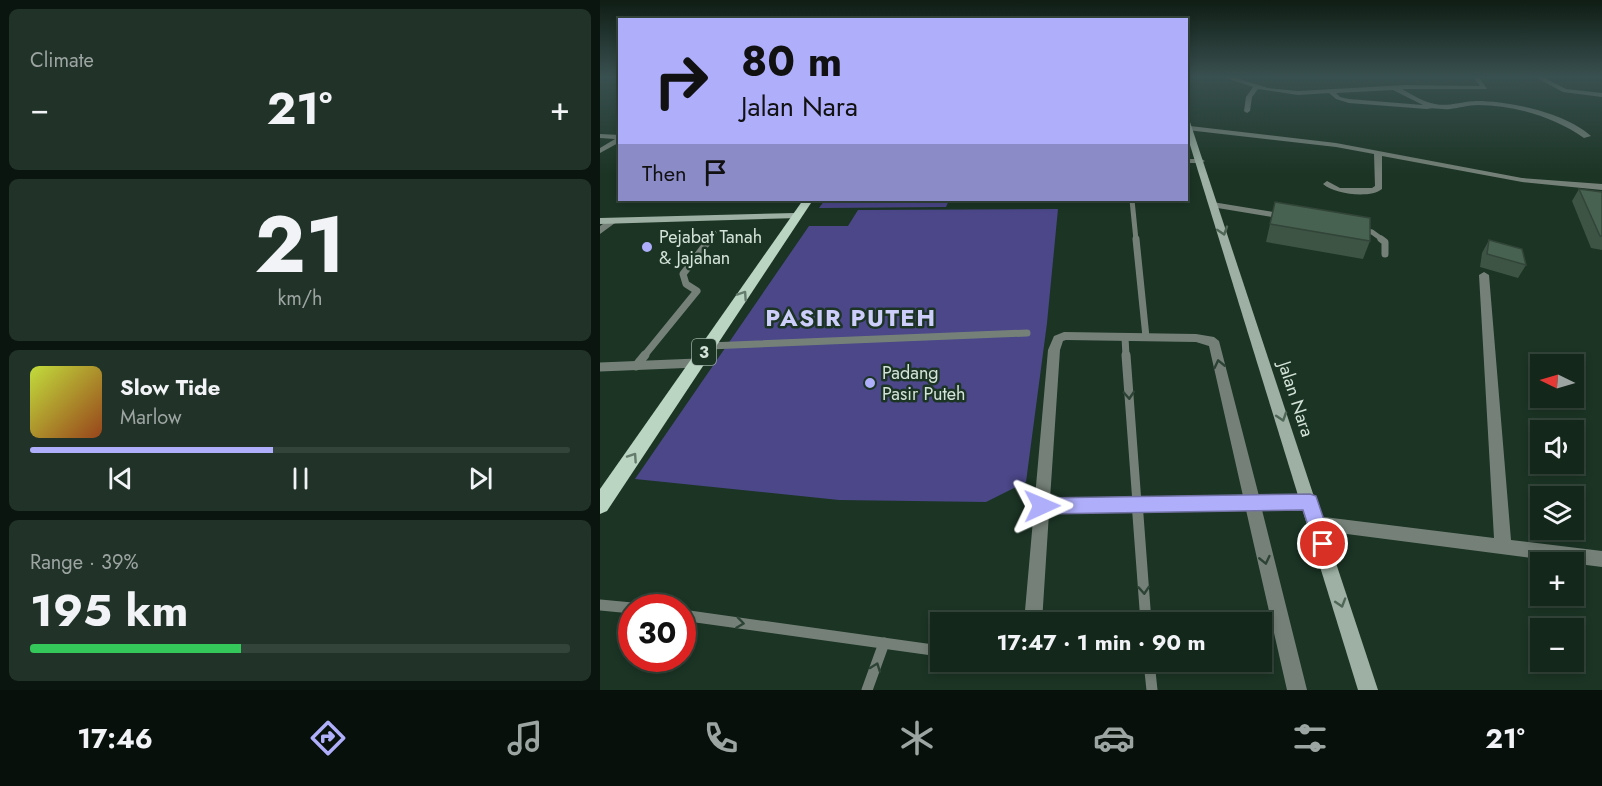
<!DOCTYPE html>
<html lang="en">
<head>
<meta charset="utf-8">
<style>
	body { margin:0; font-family:Jost,sans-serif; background:#213328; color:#f1f3f6; height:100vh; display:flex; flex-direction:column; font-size:22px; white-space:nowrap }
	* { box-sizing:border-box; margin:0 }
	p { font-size:20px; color:#9da5a3 }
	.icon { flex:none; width:33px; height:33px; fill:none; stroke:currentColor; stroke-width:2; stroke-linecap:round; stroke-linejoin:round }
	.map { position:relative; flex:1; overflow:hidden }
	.sheet { display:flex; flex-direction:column; gap:9px; padding:9px; background:#0b150f; width:600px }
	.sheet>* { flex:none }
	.hud { position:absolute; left:18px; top:18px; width:570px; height:183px; border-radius:0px; box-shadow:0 3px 9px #0003,0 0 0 2px #33443a; background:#aeaefb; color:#111; overflow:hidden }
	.needle { width:39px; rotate:275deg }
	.buttons { position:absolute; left:930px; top:354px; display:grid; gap:12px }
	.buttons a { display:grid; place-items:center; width:54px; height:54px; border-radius:0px; background:#14271b; box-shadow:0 3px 9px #0003,0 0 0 2px #33443a; font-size:30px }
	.speed { position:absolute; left:18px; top:594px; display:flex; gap:12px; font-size:30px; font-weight:700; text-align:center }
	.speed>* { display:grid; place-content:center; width:78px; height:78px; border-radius:50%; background:#14271b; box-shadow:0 3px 9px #0003,0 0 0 2px #33443a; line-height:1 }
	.speed .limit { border:9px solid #d22; background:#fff; color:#111 }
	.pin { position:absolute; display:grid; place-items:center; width:51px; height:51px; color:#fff; margin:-26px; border:3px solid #fff; border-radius:50%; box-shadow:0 2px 6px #0007 }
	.me { position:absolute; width:66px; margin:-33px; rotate:89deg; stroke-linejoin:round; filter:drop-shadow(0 0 4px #0008) }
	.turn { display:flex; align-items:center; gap:21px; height:126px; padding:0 24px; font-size:27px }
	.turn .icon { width:78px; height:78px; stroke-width:2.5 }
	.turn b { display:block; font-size:42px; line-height:51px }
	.then { display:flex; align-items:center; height:57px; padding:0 24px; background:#0003; gap:12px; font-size:22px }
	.big { font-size:45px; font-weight:700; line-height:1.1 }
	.sheet .widget { flex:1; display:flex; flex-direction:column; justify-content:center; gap:9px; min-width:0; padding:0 21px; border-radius:9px; background:#213328 }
	.sheet .dial { align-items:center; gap:0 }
	.dial b { font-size:78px; line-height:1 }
	.song { display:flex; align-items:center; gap:18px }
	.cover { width:72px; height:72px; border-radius:9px; background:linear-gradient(135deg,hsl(70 70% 55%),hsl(20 70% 35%)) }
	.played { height:6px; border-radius:3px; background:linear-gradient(90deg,#aeaefb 45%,#33443a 45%) }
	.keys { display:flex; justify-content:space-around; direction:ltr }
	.heat { display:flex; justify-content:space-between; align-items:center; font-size:33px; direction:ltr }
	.charge { height:9px; border-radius:4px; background:linear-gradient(90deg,#34c759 39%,#33443a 0) }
	.trip { position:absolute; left:330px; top:612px; width:342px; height:60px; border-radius:0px; background:#14271b; box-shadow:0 3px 9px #0003,0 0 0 2px #33443a; font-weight:700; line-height:60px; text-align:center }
	.dock { display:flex; height:96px; justify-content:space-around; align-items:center; background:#08100b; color:#9da5a3 }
	.dock .icon { width:42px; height:42px }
	.dock .current { color:#aeaefb }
	.dock b { font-size:27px; color:#f1f3f6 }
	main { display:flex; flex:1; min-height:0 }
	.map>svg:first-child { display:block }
	.green { fill:#4b4789 }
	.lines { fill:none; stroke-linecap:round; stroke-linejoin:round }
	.service-far3 { stroke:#758178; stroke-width:5 }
	.service-far2 { stroke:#758178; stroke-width:7 }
	.service-far1 { stroke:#758178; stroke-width:9 }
	.service { stroke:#758178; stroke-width:11 }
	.minor { fill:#758178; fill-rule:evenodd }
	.secondary { fill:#9db0a3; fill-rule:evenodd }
	.primary { fill:#bbd5c3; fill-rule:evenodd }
	.wall { fill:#3d5445 }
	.building { fill:#476250; stroke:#324538; stroke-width:1.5 }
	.oneway { stroke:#4f6657 }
	.oneway2 { stroke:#637c6c }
	.oneway3 { stroke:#2d4335 }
	.route { fill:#aeaefb; stroke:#7171a3; stroke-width:1.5 }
	.poi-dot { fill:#aeaefb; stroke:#1b3424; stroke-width:2 }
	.labels { text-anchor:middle; stroke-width:5; stroke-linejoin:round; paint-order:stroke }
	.shield { fill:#1b3424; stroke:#9caea2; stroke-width:1.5 }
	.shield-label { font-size:16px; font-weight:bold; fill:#d4e3d8 }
	.poi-label { font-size:18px; fill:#d4e3d8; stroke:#1b3424; text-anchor:start }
	.street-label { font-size:18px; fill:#d4e3d8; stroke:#1b3424 }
	.district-label { font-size:24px; font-weight:bold; letter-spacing:1.5px; fill:#cdcffa; stroke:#1b3424 }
</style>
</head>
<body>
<main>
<section class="sheet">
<div class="widget"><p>Climate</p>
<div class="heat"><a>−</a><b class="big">21°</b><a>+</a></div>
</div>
<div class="widget dial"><b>21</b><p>km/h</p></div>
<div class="widget">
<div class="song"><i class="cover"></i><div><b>Slow Tide</b><p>Marlow</p></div></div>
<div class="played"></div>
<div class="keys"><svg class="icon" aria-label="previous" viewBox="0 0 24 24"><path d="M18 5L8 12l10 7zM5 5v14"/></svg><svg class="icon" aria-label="pause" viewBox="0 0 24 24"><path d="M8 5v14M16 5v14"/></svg><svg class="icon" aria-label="next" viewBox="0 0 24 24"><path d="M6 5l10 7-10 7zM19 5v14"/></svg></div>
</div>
<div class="widget"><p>Range · 39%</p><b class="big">195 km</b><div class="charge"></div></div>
</section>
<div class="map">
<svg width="1002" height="690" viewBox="0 0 1002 690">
	<rect width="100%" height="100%" fill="#1b3424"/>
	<g class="green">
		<path d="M225,200H349L346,207L219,208Z"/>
		<path d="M458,209L447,323L426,482L386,502L239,500L35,479L209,226H248L258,210Z"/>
	</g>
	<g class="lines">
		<g class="service-far3">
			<path d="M532,200L536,240"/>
			<path d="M615,205L682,216"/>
			<path d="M762,230L772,232L783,240"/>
			<path d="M108,240L114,233"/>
		</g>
		<g class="service-far2">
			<path d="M536,239L546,337"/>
			<path d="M781,239L785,242V254"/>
			<path d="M525,337L526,356"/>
			<path d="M109,346L427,333"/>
			<path d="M44,356L97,291L86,284L83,274L110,239"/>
		</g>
		<g class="service-far1">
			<path d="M526,355L537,503"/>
			<path d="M36,366L45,355"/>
			<path d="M0,367L97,363"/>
		</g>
		<g class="service">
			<path d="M537,502L546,622"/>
			<path d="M0,605L32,608"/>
			<path d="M82,615L340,651"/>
			<path d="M549,662L552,690"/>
			<path d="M267,690L284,643"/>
		</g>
		<g class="minor">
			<path d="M623,77H633L668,88L698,91L805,85L880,86L873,77H879L887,89H802C812,95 824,102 835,104C849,107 863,101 877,101C910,101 966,113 991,136L984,138C954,117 914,105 878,105C868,105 859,108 850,109C842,110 833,107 827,109L749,103L736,99L729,93L698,95L658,89L652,97L650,111L647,113L644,111L646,97L653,87ZM793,90L823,105L749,99L740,97L736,93Z"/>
			<path d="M935,77H943L966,89L1002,93V97L963,92Z"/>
			<path d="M590,126L736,143L922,178L1002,184V190L922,182L782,156V189C770,199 734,194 723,184L727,181L740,188H772L775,186L774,154L736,147L587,130L586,128Z"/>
			<path d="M0,134L20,135V142L0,153V148L15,139L0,138Z"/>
			<path d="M586,159H601L605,161L601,163H586Z"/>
			<path d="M12,218L17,221L15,223L0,234V226Z"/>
			<path d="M884,272L889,275L911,540L1002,551V567L716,530L710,528L708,523L710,518L716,516L894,538L879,275Z"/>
			<path d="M464,332L596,334L614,337L619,341L659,496L710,495L715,497L718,502L715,507L710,509L662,510L707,690H687L646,510L449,513L442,622H424L448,350L454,336ZM466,340L596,342L609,346L643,496L450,499L460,350L463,341Z"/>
		</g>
		<g class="secondary">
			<path d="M586,117L589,119L778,690H758L586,132Z"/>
			<path d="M196,213L201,216L199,218L0,224V218Z"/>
		</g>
		<path class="primary" d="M203,200H213L7,511L0,514V489Z"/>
	</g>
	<g class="wall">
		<path d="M979,189L1002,192V250L991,248L972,201Z"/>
		<path d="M675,202L770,241L763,259L666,242Z"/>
		<path d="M889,240L926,265L918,278L880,267L882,253Z"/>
	</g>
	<g class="building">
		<path d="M979,189L1002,192V236H1000Z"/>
		<path d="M675,202L770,218V241L670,224Z"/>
		<path d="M889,240L922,249L926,265L887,254Z"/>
	</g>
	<defs><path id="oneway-chevron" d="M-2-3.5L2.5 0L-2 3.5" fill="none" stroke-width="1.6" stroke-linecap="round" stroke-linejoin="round" transform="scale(1.5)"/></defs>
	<g class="oneway">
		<use href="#oneway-chevron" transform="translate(623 231) rotate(72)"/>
		<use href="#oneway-chevron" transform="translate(682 417) rotate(72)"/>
		<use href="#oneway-chevron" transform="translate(741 603) rotate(73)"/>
	</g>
	<g class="oneway2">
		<use href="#oneway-chevron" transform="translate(143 295) rotate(-56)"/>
		<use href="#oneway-chevron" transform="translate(33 457) rotate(-56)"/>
	</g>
	<g class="oneway3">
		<use href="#oneway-chevron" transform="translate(619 364) rotate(-103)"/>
		<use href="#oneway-chevron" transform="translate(529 395) rotate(86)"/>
		<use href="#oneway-chevron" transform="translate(665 560) rotate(77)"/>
		<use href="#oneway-chevron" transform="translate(544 590) rotate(86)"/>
		<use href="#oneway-chevron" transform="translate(140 623) rotate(8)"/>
		<use href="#oneway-chevron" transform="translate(276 667) rotate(-70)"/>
	</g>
	<linearGradient id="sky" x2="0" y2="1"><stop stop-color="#0f1d14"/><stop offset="0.44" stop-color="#395050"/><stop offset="1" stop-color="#395050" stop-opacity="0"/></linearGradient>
	<rect width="1002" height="174" fill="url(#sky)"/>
	<path class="route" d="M710,494L716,496L732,544L729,550L723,553L716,550L703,510L442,514L436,512L433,506L436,501L442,498Z"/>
	<g class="poi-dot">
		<circle cx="47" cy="247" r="6"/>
		<circle cx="270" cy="383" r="6"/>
	</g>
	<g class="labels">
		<rect class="shield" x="92" y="339" width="24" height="26" rx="4.5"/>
		<g class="shield-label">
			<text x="104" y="358">3</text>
		</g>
		<g class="poi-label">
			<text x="59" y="243">Pejabat Tanah<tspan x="59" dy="21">&amp; Jajahan</tspan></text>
			<text x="282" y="379">Padang<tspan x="282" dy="21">Pasir Puteh</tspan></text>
		</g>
		<g class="street-label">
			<text transform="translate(696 399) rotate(72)" y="6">Jalan Nara</text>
		</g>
		<g class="district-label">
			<text x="251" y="326">PASIR PUTEH</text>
		</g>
	</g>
</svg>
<div class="buttons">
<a><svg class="needle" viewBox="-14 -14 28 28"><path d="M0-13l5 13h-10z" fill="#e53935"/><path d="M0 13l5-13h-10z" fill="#9da5a3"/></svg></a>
<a><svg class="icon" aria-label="sound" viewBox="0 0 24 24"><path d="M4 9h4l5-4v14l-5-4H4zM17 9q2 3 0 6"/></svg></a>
<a><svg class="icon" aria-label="layers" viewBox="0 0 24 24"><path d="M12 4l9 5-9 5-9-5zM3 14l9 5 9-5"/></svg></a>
<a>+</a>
<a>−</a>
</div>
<div class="speed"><div class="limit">30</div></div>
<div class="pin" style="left:723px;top:544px;background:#d93025"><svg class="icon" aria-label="arrive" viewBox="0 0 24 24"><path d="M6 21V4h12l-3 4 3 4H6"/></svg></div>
<svg class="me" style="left:442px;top:506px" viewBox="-20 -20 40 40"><path d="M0-17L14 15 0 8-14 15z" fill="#aeaefb" stroke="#fff" stroke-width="4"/></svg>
<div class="trip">17:47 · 1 min · 90 m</div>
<div class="hud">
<div class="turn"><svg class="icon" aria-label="right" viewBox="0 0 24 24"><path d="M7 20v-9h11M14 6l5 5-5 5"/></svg><div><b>80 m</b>Jalan Nara</div></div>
<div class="then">Then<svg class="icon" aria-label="arrive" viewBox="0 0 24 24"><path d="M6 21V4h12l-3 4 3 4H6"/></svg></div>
</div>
</div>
</main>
<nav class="dock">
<b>17:46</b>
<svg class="icon current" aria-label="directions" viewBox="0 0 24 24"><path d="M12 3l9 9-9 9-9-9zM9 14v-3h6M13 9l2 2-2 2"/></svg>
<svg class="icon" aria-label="music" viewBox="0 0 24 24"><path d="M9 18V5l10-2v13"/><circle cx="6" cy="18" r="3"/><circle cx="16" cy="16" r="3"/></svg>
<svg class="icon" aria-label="phone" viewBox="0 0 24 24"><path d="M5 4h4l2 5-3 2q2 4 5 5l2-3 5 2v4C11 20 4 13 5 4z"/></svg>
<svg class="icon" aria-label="climate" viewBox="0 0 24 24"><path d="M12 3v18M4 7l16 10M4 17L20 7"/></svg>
<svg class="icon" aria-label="car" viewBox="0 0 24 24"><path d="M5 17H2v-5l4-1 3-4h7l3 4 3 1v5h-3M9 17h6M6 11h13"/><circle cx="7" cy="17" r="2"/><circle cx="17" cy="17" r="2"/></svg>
<svg class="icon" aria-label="filters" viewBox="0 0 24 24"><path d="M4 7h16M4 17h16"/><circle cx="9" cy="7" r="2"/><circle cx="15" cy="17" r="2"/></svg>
<b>21°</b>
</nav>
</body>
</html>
